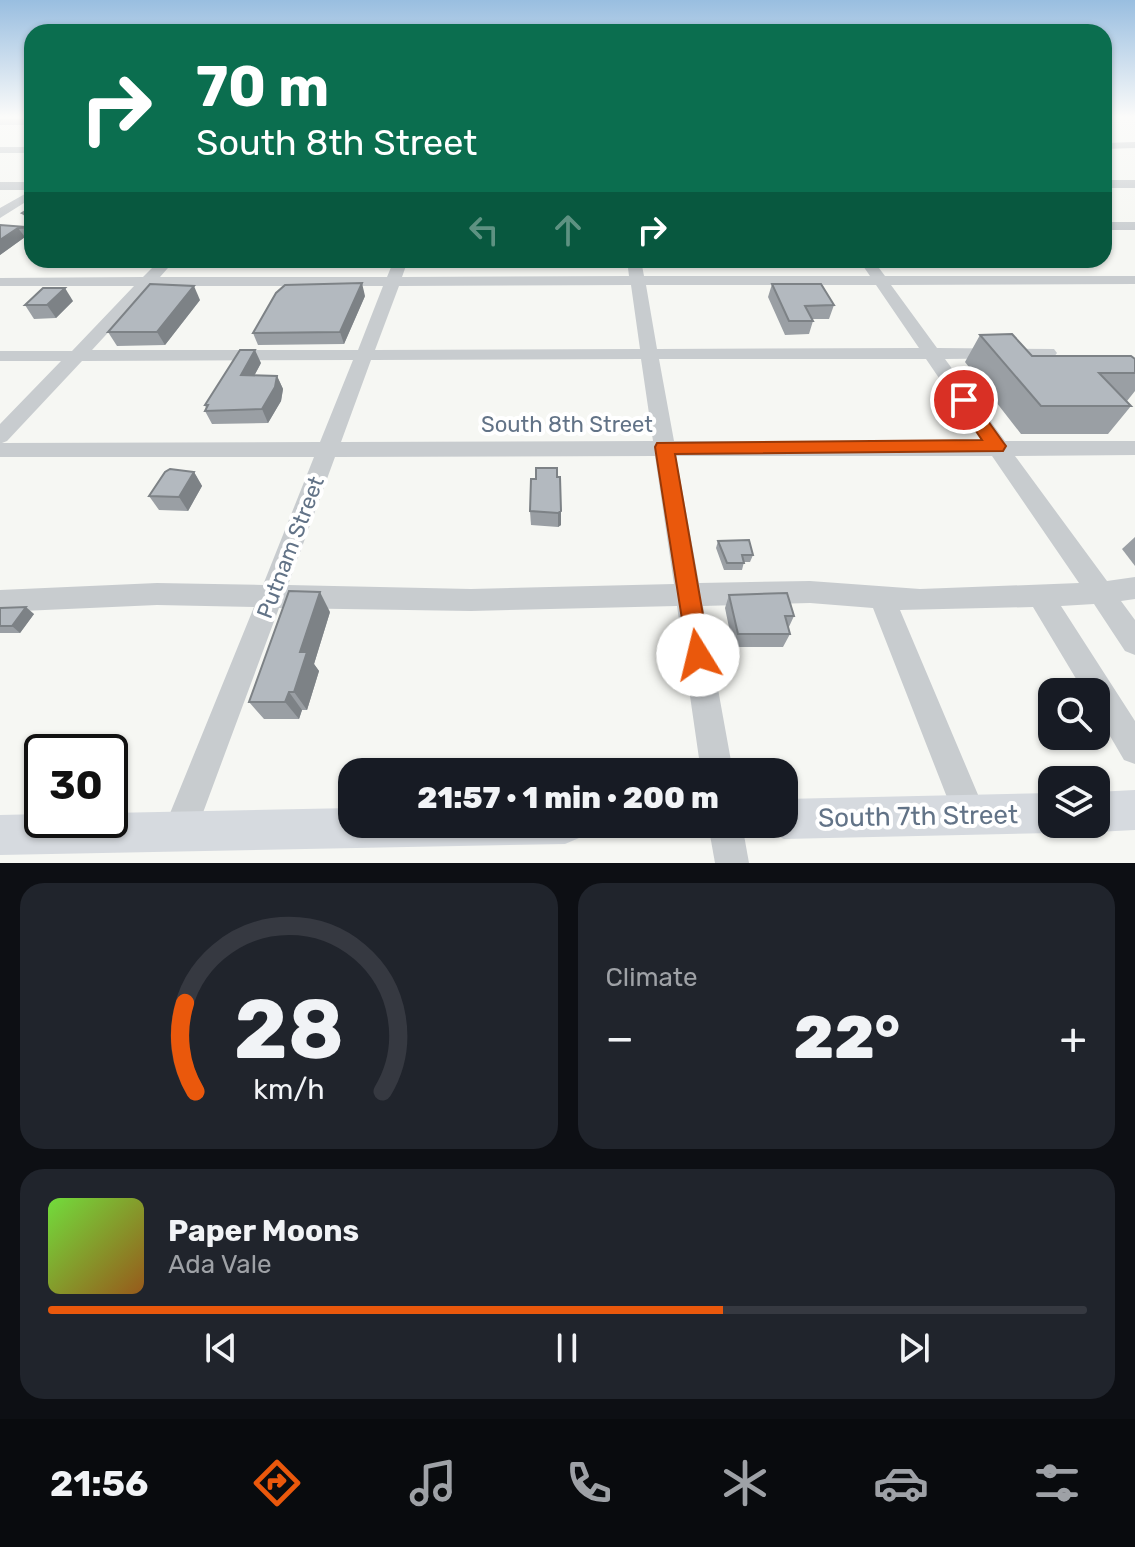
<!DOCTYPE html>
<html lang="en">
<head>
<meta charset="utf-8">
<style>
	body { margin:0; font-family:Rubik,sans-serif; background:#20242c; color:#f1f3f6; height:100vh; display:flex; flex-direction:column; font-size:30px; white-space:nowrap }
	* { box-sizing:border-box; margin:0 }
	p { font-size:26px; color:#9ea1a6 }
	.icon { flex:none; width:44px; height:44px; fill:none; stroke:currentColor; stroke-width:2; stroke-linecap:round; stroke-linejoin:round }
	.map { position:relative; height:863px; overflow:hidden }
	.details { display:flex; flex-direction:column; gap:20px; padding:20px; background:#0d0f14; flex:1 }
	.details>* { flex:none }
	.guide { position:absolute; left:24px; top:24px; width:1088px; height:244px; border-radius:24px; box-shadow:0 2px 6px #0004; background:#0b6e4f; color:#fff; overflow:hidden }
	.buttons { position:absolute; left:1038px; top:678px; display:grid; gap:16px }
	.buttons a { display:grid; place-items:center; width:72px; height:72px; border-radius:16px; background:#171b24; box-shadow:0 2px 6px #0004; font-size:40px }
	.speed { position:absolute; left:24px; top:734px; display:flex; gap:16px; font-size:40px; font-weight:700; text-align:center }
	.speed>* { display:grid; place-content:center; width:104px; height:104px; border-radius:50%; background:#171b24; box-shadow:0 2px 6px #0004; line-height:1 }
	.speed .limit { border:4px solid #111; border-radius:12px; background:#fff; color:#111 }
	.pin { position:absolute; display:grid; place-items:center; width:68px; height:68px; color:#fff; margin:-34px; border:4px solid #fff; border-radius:50%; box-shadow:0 2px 8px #0007 }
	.me { position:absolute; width:88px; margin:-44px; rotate:351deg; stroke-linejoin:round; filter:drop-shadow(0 0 6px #0008) }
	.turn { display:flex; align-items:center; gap:28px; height:168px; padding:0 40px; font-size:36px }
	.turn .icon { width:104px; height:104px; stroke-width:2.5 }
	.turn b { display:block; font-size:56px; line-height:68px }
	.lanes { display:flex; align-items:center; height:76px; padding:0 40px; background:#0003; justify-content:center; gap:40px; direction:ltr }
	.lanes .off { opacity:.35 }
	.big { font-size:60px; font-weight:800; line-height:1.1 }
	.details .widget { flex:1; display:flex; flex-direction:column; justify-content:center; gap:12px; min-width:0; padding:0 28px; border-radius:24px; background:#20242c }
	.details .dial { align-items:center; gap:0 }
	.dial svg { height:208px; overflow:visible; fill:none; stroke:#363941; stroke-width:7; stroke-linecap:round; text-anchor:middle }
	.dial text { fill:#f1f3f6; stroke:none }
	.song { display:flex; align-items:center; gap:24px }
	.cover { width:96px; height:96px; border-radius:12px; background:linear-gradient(135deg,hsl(100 70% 55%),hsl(30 70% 35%)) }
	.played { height:8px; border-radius:4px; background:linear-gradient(90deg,#ea580c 65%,#363941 65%) }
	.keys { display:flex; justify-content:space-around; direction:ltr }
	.heat { display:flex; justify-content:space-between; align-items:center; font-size:44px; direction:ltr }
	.details .tiles { flex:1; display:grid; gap:20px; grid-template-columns:1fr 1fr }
	.widget:last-child { grid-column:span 2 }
	.trip { position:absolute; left:338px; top:758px; width:460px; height:80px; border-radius:24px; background:#171b24; box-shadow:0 2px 6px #0004; font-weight:800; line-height:80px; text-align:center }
	.tab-bar { display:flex; height:128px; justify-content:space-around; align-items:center; background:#090b0e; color:#9ea1a6 }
	.tab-bar .icon { width:56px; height:56px }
	.tab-bar .current { color:#ea580c }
	.tab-bar b { font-size:36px; color:#f1f3f6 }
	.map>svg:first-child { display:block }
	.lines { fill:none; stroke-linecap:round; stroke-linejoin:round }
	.minor { fill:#c8cccf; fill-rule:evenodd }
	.major { fill:#d6dadf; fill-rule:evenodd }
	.wall { fill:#9a9fa4 }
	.shaded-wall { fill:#7d8286 }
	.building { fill:#b3b9bf; stroke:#7d8286; stroke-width:2 }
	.route { fill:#ea580c; stroke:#983908; stroke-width:2 }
	.labels { text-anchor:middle; stroke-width:8; stroke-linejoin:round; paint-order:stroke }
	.street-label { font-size:22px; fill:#627387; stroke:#fff }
	.near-street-label { font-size:26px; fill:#627387; stroke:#fff }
</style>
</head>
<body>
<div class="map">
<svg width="1135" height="863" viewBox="0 0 1135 863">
	<rect width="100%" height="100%" fill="#f6f7f3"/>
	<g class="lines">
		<g class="minor">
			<rect x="0" y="119" width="32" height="6"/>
			<path d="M1135,142V148L1104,149V143Z"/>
			<rect x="0" y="147" width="32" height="6"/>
			<rect x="1104" y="180" width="31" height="8"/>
			<path d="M0,182H32V198L0,218V208L32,190H0Z"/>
			<rect x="1104" y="222" width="31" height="8"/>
			<path d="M160,260H175L160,277H387L394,260H408L402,277L629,276L627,260H641L644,276H870L859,260H873L885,276H1135V284L891,285L937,348L1054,349L1057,353L1054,357L1048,358L945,359L1005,441H1135V455L1015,456L1107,581L1135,577V599L1121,601L1135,620V655L1125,651L1094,604L1061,606L1135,721V764L1124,760L1096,712V692H1084L1033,607L900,610L987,816L983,828L971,832L959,828L873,608L810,603L703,606L733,772H701L677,606L471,611L279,608L191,845L179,850L167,845L162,833L254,607L157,605L0,612V590L157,583L263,585L314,457H0V424L61,361H0V351H72L134,286H0V278L143,277ZM631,285L640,349L375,350L399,286ZM646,285H876L919,348L657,349ZM151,286H383L358,350H92ZM641,359L653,441L341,442L371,360ZM659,359H926L982,441H674ZM353,360L320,442L2,443L7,441L82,361ZM655,456L674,584L471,589L288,585L335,457ZM676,456H992L1079,583L920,589L810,581L699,583Z"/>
			<path d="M708,824H742L749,863H715Z"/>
		</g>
		<g class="major">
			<path d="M1135,790V830L1096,832L1082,826L1096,824V792Z"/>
			<path d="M1052,793V824H1067L1052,833L784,839L770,833L766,824H784V799Z"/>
			<path d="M352,808V824H585L579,838L565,844L0,855V815L42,814V820H110V813Z"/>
		</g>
	</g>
	<g class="wall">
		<path d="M32,210V237H25L0,255V225L26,227L28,221L22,213Z"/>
		<path d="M90,260H143L136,267L94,266Z"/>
		<path d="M287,260H327L325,265H289Z"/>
		<path d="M358,260H376L375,263H359Z"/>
		<path d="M772,284L834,305L829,319H812L813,321L809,334L785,335L768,297Z"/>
		<path d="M365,296L344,344L258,345L253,333Z"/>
		<path d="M200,300L165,345L117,346L108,332Z"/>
		<path d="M73,301L56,318L34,319L25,305Z"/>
		<path d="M980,335L1032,356L1135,359V391L1127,401L1131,406L1108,434H1021L965,362Z"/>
		<path d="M261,363L254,376H277L283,389L281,401L268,423L212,424L205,411L206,408L205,405Z"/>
		<path d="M557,468L561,525L558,527L531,525L530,511L536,479Z"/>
		<path d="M194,472L202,486L188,511L159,510L149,496Z"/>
		<path d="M1135,537V566L1122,549Z"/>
		<path d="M718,541L753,555L750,562H744L742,570H724L716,548Z"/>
		<path d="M729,595L794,616L788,629L790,634L783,647H733L725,608Z"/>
		<path d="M0,608L34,614L20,633H0Z"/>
		<path d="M330,612L314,664L319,671L307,710H302L299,719H264L249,702Z"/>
	</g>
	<g class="shaded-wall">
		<path d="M18,228L25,237L0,255V240Z"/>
		<path d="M132,260H143L136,267Z"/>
		<path d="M362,283L365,296L344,344L340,332Z"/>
		<path d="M194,286L200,300L165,345L157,332Z"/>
		<path d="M65,288L73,301L56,318L47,305Z"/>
		<path d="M255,350L261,363L247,389L241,375Z"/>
		<path d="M277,376L283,389L281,401L268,423L262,409Z"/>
		<path d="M194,472L202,486L188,511L179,497Z"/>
		<path d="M561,511V525L558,527V513Z"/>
		<path d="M320,592L330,612L314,664L319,671L307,710L294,692L300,652Z"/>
		<path d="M26,607L34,614L20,633L12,626Z"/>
		<path d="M289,692L302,710L299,719L285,702Z"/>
	</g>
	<g class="building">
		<path d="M27,210H32V227L18,228L0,240V225L26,227L29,216L22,213Z"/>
		<path d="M362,283L340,332L253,333L276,293L285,285Z"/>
		<path d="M150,284L194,286L157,332H108Z"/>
		<path d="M772,284H821L834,305L805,306L813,321H789Z"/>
		<path d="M43,288H65L47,305H25Z"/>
		<path d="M1012,334L1032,356H1131L1135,359V373H1099L1131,406H1041L980,335Z"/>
		<path d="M240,350H255L241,375L277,376L275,387L262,409L205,411L208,405H205Z"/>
		<path d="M536,468H557V477H560L561,511L558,513L530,511L531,479H536Z"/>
		<path d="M170,469L194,472L179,497L149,496L165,472Z"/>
		<path d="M749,540L753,555H742L744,563H727L718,541Z"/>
		<path d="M289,591L320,592L300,652H307L294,692H289L285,702H249Z"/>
		<path d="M787,593L794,616H785L790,634H738L729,595Z"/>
		<path d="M26,607L12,626H0V608Z"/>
	</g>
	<linearGradient id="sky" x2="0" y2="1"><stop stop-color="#99bee0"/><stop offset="0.49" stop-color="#fbfbfa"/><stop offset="1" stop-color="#fbfbfa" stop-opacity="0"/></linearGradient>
	<rect width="1135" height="238" fill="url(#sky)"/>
	<path class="route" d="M964,394L970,396L1003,442L1006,446L1003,451L675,454L710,655L707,664L698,667L689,664L655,447L657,443L982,440L955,400Z"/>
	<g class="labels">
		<g class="street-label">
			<text x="567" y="432">South 8th Street</text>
			<text transform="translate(290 547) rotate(-69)" y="8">Putnam Street</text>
		</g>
		<g class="near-street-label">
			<text transform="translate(918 816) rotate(-1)" y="9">South 7th Street</text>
		</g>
	</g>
</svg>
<div class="buttons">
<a><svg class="icon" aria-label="search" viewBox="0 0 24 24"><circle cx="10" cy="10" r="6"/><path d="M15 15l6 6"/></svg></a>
<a><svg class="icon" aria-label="layers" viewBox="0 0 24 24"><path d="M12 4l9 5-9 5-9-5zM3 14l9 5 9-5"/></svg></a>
</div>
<div class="speed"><div class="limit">30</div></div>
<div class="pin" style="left:964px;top:400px;background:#d93025"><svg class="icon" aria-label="arrive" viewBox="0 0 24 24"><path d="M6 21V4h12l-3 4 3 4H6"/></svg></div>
<svg class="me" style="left:698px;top:655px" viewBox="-20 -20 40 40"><circle r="19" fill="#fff"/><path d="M0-13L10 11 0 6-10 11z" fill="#ea580c"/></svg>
<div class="trip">21:57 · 1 min · 200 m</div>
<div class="guide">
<div class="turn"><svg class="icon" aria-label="right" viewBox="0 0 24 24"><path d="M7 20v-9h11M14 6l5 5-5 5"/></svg><div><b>70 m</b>South 8th Street</div></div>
<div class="lanes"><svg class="icon off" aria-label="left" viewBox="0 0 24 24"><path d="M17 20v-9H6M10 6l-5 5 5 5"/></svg><svg class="icon off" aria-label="ahead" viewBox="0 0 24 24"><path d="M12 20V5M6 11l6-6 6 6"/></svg><svg class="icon" aria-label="right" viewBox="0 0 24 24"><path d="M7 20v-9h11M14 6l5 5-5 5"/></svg></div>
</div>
</div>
<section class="details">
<div class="tiles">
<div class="widget dial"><svg viewBox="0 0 100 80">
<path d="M14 69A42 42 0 1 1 86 69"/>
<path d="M14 69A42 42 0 0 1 10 35" stroke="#ea580c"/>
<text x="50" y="56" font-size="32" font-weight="700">28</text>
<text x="50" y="72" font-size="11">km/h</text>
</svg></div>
<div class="widget"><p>Climate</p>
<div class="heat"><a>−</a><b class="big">22°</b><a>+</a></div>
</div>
<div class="widget">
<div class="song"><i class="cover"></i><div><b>Paper Moons</b><p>Ada Vale</p></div></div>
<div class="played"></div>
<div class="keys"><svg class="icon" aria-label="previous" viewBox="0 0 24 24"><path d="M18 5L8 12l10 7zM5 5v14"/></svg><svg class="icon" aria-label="pause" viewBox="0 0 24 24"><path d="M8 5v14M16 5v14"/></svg><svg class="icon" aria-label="next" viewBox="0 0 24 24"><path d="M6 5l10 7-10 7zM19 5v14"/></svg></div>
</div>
</div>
</section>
<nav class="tab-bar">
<b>21:56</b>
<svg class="icon current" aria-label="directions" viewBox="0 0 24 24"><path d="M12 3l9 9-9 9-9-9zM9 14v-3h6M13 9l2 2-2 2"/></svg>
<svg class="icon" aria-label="music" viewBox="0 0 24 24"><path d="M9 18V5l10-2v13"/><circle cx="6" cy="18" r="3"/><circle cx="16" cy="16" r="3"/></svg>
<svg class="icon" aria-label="phone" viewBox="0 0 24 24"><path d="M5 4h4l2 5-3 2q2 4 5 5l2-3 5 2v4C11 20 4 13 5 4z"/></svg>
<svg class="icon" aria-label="climate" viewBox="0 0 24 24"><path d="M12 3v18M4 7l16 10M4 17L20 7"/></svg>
<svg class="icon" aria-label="car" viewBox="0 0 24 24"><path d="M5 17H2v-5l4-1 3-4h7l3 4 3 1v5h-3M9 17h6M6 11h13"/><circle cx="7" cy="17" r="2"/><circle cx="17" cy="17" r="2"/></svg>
<svg class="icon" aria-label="filters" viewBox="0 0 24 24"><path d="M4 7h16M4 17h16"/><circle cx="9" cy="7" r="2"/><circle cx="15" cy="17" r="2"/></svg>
</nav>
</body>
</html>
